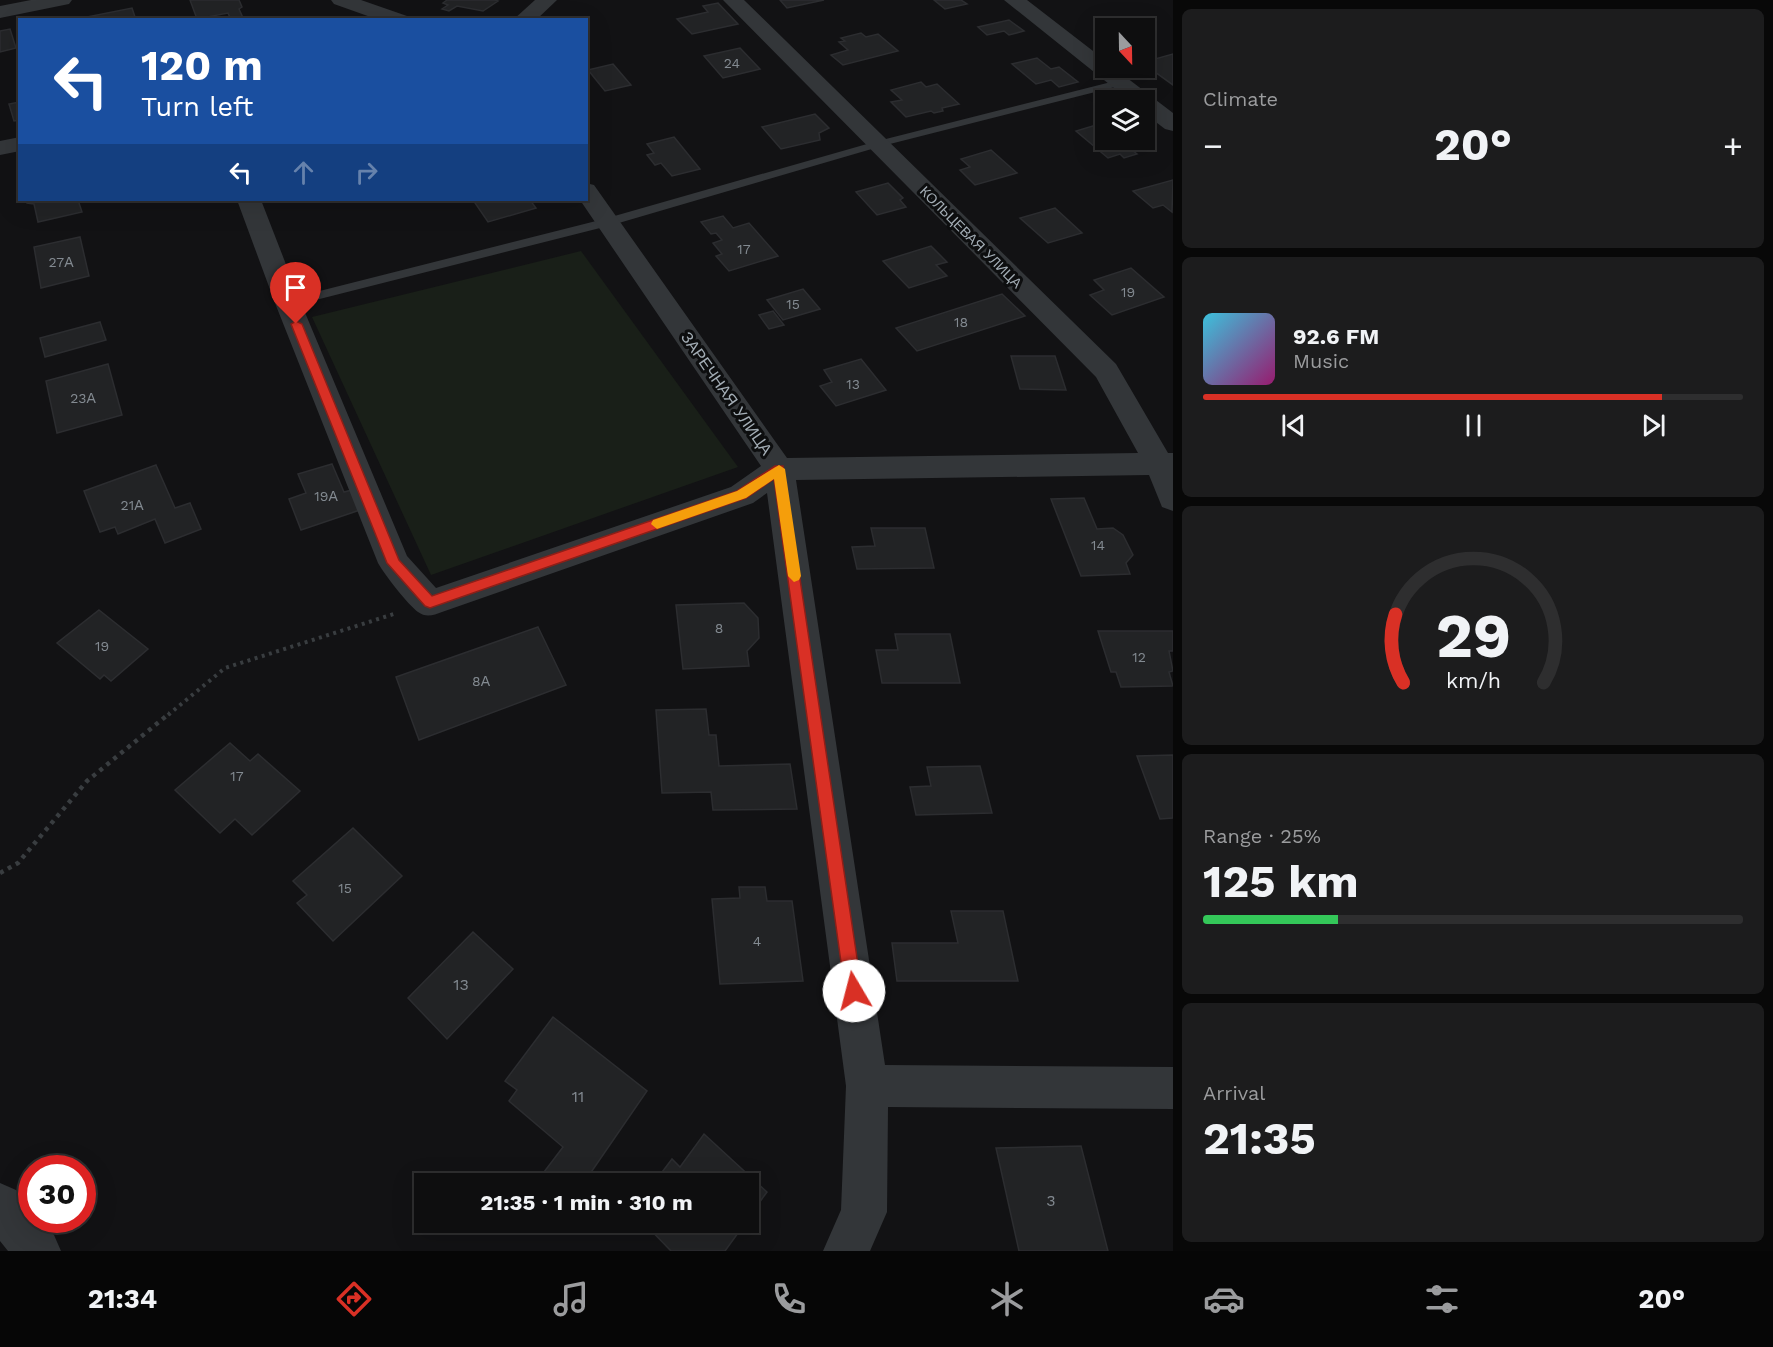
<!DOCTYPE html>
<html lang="en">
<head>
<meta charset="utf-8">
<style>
	body { margin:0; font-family:"Work Sans",sans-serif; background:#1c1c1d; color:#f1f3f6; height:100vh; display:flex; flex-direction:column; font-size:22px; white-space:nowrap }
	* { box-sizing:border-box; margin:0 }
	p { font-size:20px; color:#9b9c9e }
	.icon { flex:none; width:33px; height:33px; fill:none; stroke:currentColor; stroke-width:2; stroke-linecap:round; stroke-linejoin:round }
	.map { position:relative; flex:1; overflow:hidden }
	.sheet { display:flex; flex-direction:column; gap:9px; padding:9px; background:#080808; width:600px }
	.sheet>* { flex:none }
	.banner { position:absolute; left:18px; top:18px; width:570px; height:183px; border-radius:0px; box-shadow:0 6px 24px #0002,0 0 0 2px #2e2e2f; background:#1a4fa0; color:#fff; overflow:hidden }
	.needle { width:39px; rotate:158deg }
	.buttons { position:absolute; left:1095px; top:18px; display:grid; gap:12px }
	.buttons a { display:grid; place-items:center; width:60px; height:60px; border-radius:0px; background:#0e0e0f; box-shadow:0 6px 24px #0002,0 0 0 2px #2e2e2f; font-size:30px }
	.speed { position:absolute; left:18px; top:1155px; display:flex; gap:12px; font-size:30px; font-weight:700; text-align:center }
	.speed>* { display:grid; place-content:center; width:78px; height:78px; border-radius:50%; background:#0e0e0f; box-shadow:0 6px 24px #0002,0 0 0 2px #2e2e2f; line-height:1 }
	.speed .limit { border:9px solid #d22; background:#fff; color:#111 }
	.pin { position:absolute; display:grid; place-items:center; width:51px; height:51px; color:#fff; margin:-62px -26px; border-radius:50% 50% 50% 0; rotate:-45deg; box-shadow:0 0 6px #0007 }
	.pin .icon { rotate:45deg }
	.me { position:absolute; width:66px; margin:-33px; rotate:352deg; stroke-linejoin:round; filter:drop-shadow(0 0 4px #0008) }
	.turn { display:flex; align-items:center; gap:21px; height:126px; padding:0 24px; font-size:27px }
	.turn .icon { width:78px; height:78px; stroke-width:2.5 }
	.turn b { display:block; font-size:42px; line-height:51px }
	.lanes { display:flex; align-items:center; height:57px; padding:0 24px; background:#0003; justify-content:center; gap:30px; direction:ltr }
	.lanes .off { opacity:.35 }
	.big { font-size:45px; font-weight:700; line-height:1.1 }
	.sheet .widget { flex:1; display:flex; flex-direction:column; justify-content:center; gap:9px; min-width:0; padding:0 21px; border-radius:9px; background:#1c1c1d }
	.sheet .dial { align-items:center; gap:0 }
	.dial svg { height:156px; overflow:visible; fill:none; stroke:#2e2e2f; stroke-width:7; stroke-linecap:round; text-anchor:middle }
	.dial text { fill:#f1f3f6; stroke:none }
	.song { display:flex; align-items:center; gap:18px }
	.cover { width:72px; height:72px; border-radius:9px; background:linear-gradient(135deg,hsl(190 70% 55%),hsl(320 70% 35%)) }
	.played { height:6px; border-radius:3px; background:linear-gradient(90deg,#d93025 85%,#2e2e2f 85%) }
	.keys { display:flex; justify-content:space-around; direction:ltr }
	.heat { display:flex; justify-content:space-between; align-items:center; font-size:33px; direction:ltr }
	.charge { height:9px; border-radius:4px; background:linear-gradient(90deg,#34c759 25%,#2e2e2f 0) }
	.trip { position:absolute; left:414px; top:1173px; width:345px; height:60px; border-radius:0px; background:#0e0e0f; box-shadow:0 6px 24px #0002,0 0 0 2px #2e2e2f; font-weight:700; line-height:60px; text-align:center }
	.tab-bar { display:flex; height:96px; justify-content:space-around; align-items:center; background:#060606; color:#9b9c9e }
	.tab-bar .icon { width:42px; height:42px }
	.tab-bar .active { color:#d93025 }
	.tab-bar b { font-size:27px; color:#f1f3f6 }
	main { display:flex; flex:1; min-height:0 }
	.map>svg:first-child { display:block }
	.green { fill:#191f18 }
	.building { fill:#222325; stroke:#2c2d30; stroke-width:1.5 }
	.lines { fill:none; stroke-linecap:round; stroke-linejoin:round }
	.path-far1 { stroke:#393d40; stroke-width:4; stroke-dasharray:3 4.5; stroke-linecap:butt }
	.path { stroke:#393d40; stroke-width:4.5; stroke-dasharray:4 5; stroke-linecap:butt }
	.service { fill:#333639; fill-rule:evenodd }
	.minor { fill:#333639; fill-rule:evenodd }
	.route { fill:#d93025; stroke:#8d1f18; stroke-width:1.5 }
	.slow { fill:#f59e0b }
	.labels { text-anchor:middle; stroke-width:6; stroke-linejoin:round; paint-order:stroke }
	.number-label { font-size:14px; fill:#838a91 }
	.far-street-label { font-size:14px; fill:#a3adb5; stroke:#0d0e0f }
	.street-label { font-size:16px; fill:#a3adb5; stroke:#0d0e0f }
	.near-number-label { font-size:16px; fill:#838a91 }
</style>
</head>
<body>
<main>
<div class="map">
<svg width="1173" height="1251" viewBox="0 0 1173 1251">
	<rect width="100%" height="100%" fill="#121214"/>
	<path class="green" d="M581,251L738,467L431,575L312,317Z"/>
	<g class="building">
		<path d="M190,0H239L242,7L239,9L244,20H231L228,13L197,19Z"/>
		<path d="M447,0H495L498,1L483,11L457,6L449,11L442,9L448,5L443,3Z"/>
		<path d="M780,0H824L787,8Z"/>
		<path d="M934,0H961L967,4L945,9Z"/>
		<path d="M718,3L738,24L692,34L677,19L708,12L703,6Z"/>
		<path d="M132,8L136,20H72Z"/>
		<path d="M1009,20L1024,31L1009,35L1004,31L987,35L978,27Z"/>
		<path d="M10,29L16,48L0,52V31Z"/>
		<path d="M861,33L866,37L878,34L898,51L843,65L831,55L848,50L839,42L845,41L841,38Z"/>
		<path d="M740,48L760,69L723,78L704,56Z"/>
		<path d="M1173,54V85L1144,64V62Z"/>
		<path d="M1037,58L1051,69L1059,67L1078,82L1059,87L1051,80L1036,84L1012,64Z"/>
		<path d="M613,64L631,85L605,91L588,70Z"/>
		<path d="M921,82L926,87L937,84L959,104L942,108L943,111L934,113L931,111L906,117L891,102L902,100L891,90Z"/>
		<path d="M20,102V120L14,121L9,104Z"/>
		<path d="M815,114L829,128L819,133L820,140L781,149L762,127Z"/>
		<path d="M1106,122V140H1133L1143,147L1132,150L1137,154L1124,158L1120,154L1108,158L1076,131Z"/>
		<path d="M674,137L700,169L672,176L661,163L655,165L647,155L654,153L647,144Z"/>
		<path d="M991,150L1017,173L975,185L960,170L970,167L961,159Z"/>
		<path d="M1173,180L1172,212L1163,205L1153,208L1133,191Z"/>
		<path d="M888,183L903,198L900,200L906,207L877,215L856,192Z"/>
		<path d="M26,200H78L82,212L38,222L34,204L27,203Z"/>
		<path d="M473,200H530L536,208L488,222Z"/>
		<path d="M1055,208L1082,233L1048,243L1020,218Z"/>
		<path d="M723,216L733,228L749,223L778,256L729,271L716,256L722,254L713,243L722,240L716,233L711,234L701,222Z"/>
		<path d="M80,237L89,276L41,288L34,247Z"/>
		<path d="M931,246L947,262L936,265L947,276L909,288L883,261Z"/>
		<path d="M1131,268L1164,297L1112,315L1090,295L1104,290L1094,280Z"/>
		<path d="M803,289L820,309L783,320L767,300Z"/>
		<path d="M1002,294L1025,316L917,351L896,328Z"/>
		<path d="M773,311L784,325L769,329L759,315Z"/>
		<path d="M100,322L106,340L45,357L40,338Z"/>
		<path d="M1011,356H1055L1066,390L1020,389Z"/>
		<path d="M861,359L886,390L836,406L820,386L832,382L824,370Z"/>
		<path d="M108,364L122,415L57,433L46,381Z"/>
		<path d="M332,464L344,492L352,490L360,510L301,530L289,499L306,493L298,474Z"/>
		<path d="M156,465L175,508L190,503L201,529L165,543L155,519L118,534L115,527L100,532L84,491Z"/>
		<path d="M1084,498L1097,529L1113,528L1123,535L1133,555L1126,563L1130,574L1081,576L1051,499Z"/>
		<path d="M871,528H925L934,568L857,569L852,547L875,546Z"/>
		<path d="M744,603L758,618L759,638L747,651L749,666L683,669L676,605Z"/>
		<path d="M99,610L148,649L111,681L104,675L100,679L57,643Z"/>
		<path d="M538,627L566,685L419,740L396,677Z"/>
		<path d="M1098,631H1173V651H1169L1173,671L1169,672L1173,686L1121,687L1116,672H1111Z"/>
		<path d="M895,634H950L960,683H882L876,650H898Z"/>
		<path d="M706,709L709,735H716L719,766L790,764L797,809L713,810L711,792L662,793L656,710Z"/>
		<path d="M230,743L250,761L258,754L300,791L252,835L235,819L220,833L175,790Z"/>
		<path d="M1173,755V818L1160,819L1137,756Z"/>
		<path d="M980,766L992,813L916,815L910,787L931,786L927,767Z"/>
		<path d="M353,828L402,876L333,941L297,903L307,895L293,881Z"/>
		<path d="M739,887H765L767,901H792L803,981L720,984L712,899L740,898Z"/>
		<path d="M951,911H1003L1018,981H897L892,943H958Z"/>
		<path d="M473,932L513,969L447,1039L408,998Z"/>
		<path d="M553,1017L647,1091L583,1184H550L541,1176L563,1147L509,1101L517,1090L505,1081Z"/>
		<path d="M704,1134L767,1192L748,1218V1184H653L672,1159L680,1167Z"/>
		<path d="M1081,1146L1108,1251H1019L996,1148Z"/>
		<path d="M643,1222H746L725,1251H671Z"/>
	</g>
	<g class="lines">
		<path class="path-far1" d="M168,715L225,668L397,613"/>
		<path class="path" d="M0,873L18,863L87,781L170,713"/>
		<path class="service" d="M1119,80L1123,81V85L882,146L612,225L288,307L281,303L288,299L604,219L874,142Z"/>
		<g class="minor">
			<path d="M31,0H72L69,4L0,18V6Z"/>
			<path d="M331,0H361L407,16L410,20H379L334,4Z"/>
			<path d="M535,0H557L536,20H513Z"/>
			<path d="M723,0H744L1116,364L1168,453H1173V511L1162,507L1149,475L796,480L885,1065L1173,1067V1109L888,1107L887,1212L870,1251H823L841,1210L846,1086L767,493L753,503L442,612C434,615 426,618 418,612C408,605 384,574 378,563L275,303L237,200H261L301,303L407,556L436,588L731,487L761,466L580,200H586V183L594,185L787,458L1138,453L1096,377Z"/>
			<path d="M1004,0H1027L1106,61V68H1114L1173,113V131L1165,129L1144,113V100H1129Z"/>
			<path d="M20,137V151L0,155V141Z"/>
			<path d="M0,1183L16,1190L32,1208V1220H41L54,1235L61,1251H8L0,1241Z"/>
		</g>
	</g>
	<path class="route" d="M296,321L302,324L399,560L432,596L737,491L775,466H783L862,991L859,997L854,999L848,997L845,991L774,479L746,498L430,608L425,606L387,563L291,324Z"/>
	<path class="slow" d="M779,465L785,469L801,576L799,580L794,582L788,576L774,479L746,498L657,529L651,524L653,520L737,491Z"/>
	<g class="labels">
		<g class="number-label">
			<text x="732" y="68">24</text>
			<text x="744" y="254">17</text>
			<text x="61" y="267">27А</text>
			<text x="1128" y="297">19</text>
			<text x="793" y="309">15</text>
			<text x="961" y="327">18</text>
			<text x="853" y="389">13</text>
			<text x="83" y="403">23А</text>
			<text x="326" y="501">19А</text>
			<text x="132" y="510">21А</text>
			<text x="1098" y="550">14</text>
			<text x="719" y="633">8</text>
			<text x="102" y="651">19</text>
			<text x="1139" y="662">12</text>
			<text x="481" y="686">8А</text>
			<text x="237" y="781">17</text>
			<text x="345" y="893">15</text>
			<text x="757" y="946">4</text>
		</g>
		<g class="far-street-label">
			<text transform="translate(971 237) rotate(45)" y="5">КОЛЬЦЕВАЯ УЛИЦА</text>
		</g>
		<g class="street-label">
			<text transform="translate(727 393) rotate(55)" y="6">ЗАРЕЧНАЯ УЛИЦА</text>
		</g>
		<g class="near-number-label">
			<text x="461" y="990">13</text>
			<text x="578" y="1102">11</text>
			<text x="1051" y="1206">3</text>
		</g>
	</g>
</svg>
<div class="buttons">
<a><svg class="needle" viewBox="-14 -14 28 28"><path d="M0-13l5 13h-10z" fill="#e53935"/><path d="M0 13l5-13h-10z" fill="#9b9c9e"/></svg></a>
<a><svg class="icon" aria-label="layers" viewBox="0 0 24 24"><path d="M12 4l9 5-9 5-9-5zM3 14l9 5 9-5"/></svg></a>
</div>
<div class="speed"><div class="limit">30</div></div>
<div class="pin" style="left:296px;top:324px;background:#d93025"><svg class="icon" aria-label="arrive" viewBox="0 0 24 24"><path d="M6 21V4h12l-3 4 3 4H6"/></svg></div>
<svg class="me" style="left:854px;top:991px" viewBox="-20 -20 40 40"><circle r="19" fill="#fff"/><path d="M0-13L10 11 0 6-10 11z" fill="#d93025"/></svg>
<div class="trip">21:35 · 1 min · 310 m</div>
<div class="banner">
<div class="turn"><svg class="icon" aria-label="left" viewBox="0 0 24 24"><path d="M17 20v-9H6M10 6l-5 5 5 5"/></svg><div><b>120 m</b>Turn left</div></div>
<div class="lanes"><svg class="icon" aria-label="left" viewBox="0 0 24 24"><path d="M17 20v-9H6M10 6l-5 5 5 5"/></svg><svg class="icon off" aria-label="ahead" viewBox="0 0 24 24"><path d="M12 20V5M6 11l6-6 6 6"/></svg><svg class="icon off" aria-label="right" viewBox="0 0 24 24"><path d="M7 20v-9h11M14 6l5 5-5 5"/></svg></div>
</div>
</div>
<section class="sheet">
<div class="widget"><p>Climate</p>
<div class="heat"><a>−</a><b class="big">20°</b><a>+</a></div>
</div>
<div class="widget">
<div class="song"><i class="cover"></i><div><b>92.6 FM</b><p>Music</p></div></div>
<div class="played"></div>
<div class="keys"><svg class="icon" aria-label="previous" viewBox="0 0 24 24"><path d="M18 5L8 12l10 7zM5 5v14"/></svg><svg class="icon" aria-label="pause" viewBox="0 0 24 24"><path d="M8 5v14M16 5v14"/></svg><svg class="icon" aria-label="next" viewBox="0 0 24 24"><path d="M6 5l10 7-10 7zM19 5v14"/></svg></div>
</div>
<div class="widget dial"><svg viewBox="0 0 100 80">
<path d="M14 69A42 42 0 1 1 86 69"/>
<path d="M14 69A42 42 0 0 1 10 34" stroke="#d93025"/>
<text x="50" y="56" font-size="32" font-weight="700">29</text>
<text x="50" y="72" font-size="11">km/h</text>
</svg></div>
<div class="widget"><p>Range · 25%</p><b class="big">125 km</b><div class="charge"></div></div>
<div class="widget"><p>Arrival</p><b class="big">21:35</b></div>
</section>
</main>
<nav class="tab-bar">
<b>21:34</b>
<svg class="icon active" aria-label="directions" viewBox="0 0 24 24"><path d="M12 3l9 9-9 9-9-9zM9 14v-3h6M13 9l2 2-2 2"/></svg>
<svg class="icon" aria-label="music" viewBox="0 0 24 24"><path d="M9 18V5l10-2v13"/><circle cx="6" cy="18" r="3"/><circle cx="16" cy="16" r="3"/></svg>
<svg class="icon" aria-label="phone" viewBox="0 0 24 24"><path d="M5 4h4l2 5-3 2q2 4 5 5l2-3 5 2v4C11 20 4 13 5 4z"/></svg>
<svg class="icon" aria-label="climate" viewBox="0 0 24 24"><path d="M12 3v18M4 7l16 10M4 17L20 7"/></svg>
<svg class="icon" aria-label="car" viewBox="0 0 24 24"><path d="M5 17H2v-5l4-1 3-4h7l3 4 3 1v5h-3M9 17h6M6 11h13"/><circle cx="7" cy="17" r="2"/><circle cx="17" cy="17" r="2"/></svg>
<svg class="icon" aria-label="filters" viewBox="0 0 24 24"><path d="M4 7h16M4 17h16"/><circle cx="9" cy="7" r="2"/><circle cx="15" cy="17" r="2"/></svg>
<b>20°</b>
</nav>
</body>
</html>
